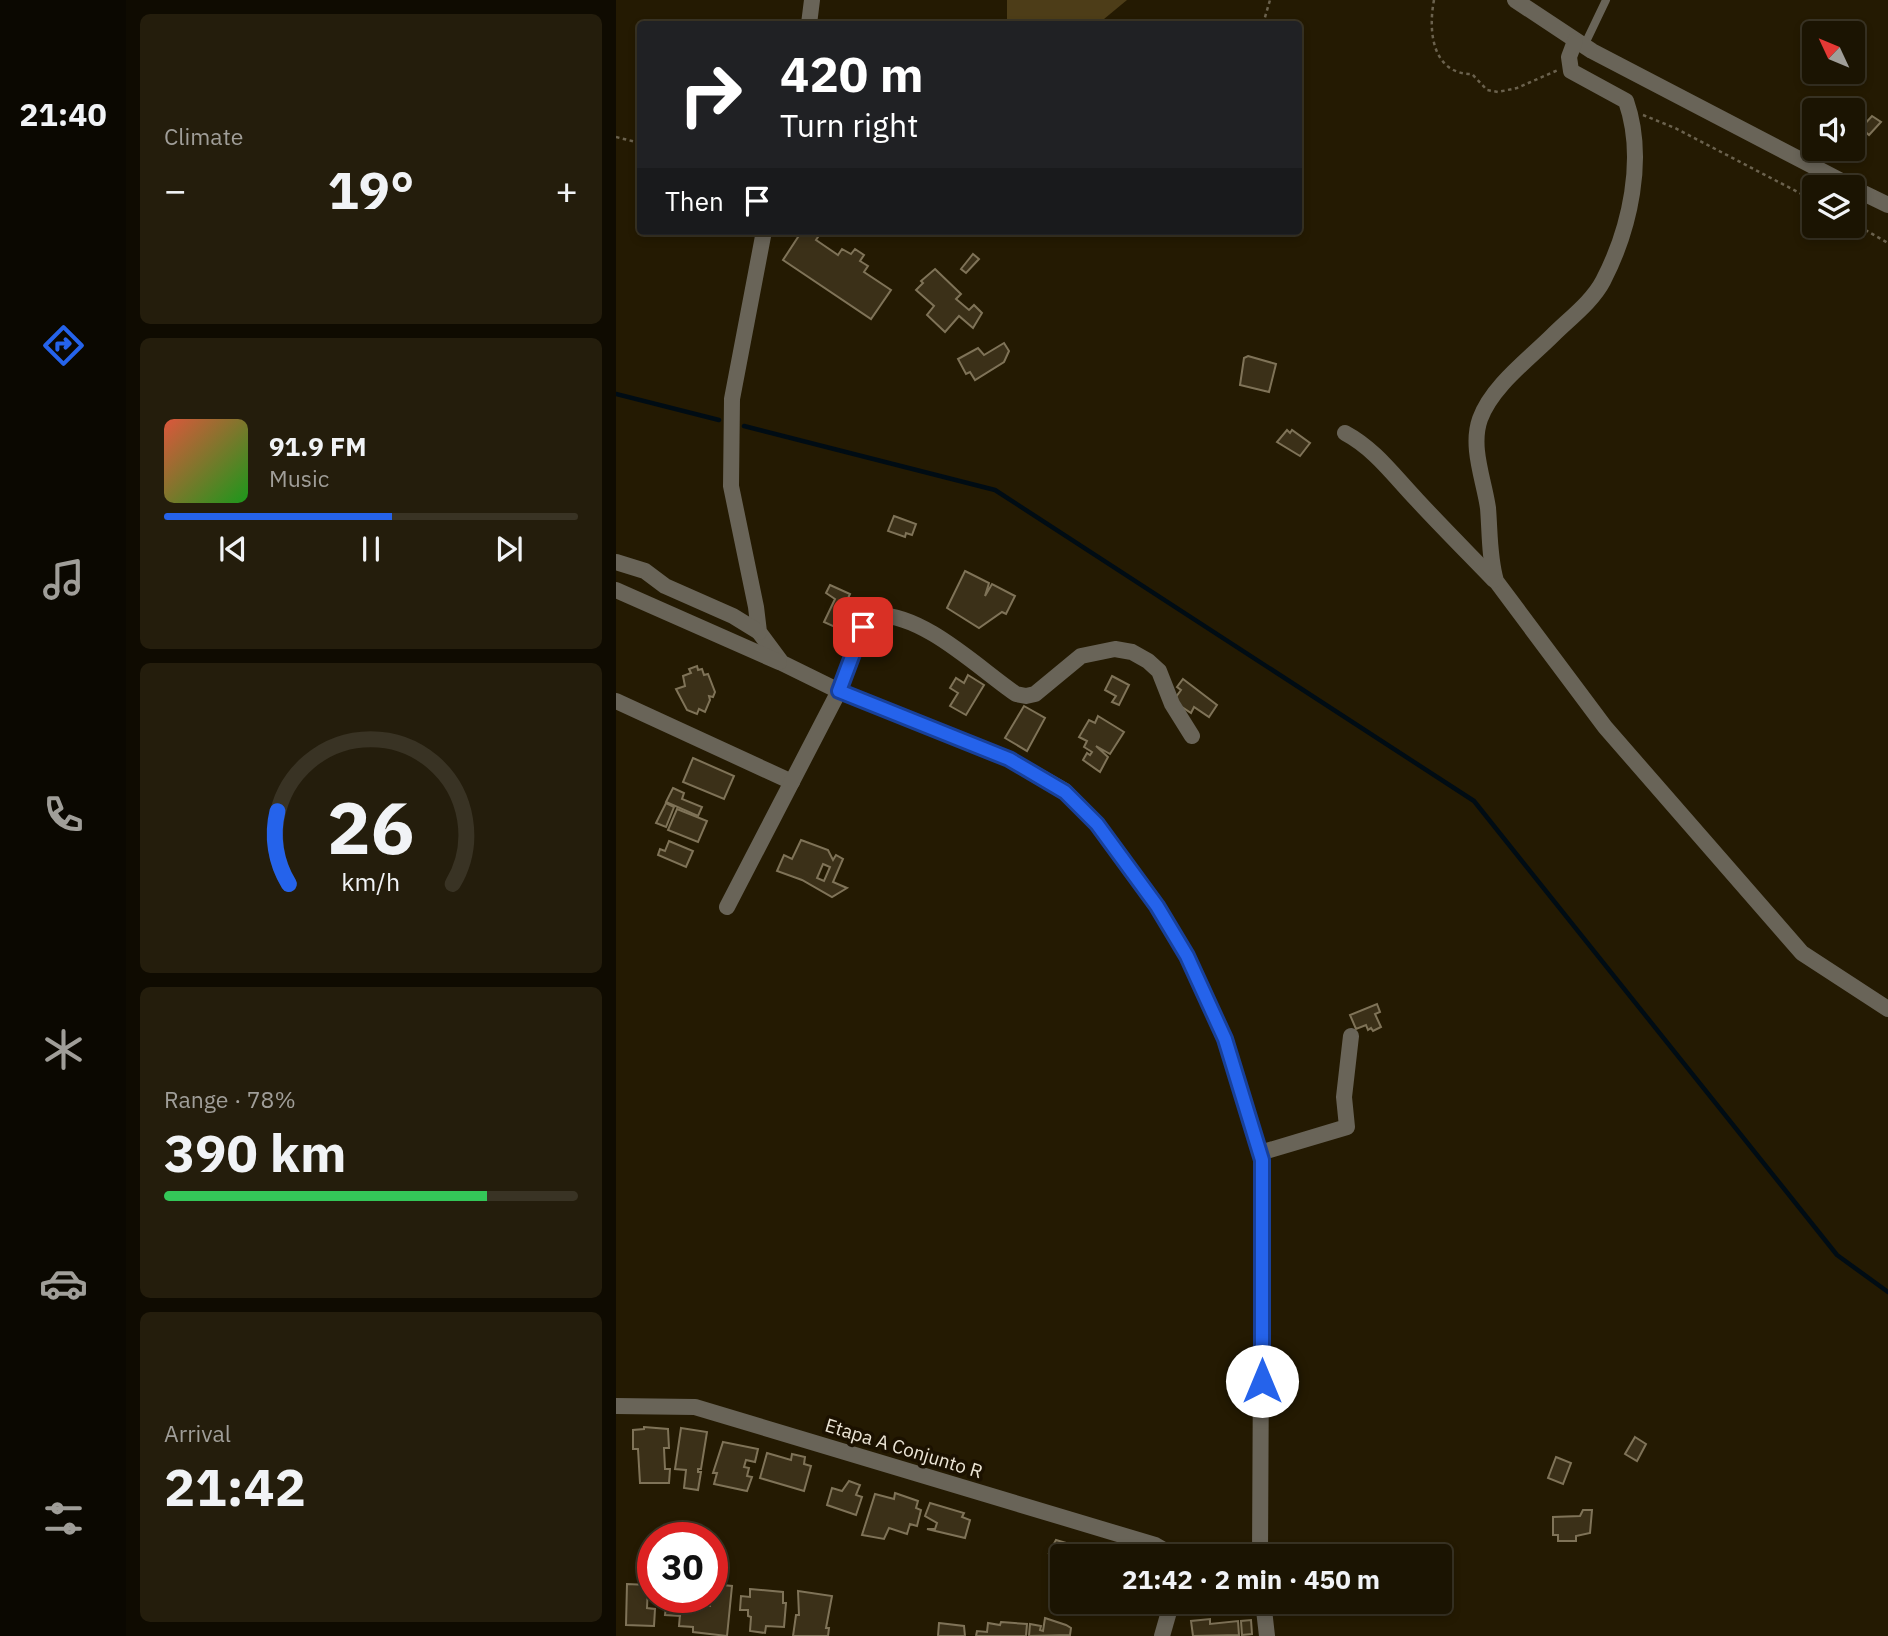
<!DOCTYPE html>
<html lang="en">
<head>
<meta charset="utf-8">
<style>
	body { margin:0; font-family:"IBM Plex Sans",sans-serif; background:#241d0c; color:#f1f3f6; height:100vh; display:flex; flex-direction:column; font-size:26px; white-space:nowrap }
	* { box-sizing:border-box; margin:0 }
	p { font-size:23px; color:#a09e99 }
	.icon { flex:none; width:38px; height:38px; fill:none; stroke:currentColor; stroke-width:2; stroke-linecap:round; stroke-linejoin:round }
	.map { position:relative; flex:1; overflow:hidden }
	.sheet { display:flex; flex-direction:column; gap:14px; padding:14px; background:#0f0b01; width:490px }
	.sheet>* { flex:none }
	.hud { position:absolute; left:21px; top:21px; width:665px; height:214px; border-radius:7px; box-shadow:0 4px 10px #0003,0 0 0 2px #393324; background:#202124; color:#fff; overflow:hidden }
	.needle { width:46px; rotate:314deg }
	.fabs { position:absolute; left:1186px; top:21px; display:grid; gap:14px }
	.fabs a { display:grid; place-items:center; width:63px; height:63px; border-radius:7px; background:#1b1402; box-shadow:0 4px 10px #0003,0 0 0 2px #393324; font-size:35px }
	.speed { position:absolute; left:21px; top:1522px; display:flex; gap:14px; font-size:35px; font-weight:700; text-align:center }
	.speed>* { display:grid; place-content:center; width:91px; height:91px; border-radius:50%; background:#1b1402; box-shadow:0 4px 10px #0003,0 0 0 2px #393324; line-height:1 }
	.speed .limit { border:10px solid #d22; background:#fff; color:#111 }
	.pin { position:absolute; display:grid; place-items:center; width:60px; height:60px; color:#fff; margin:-30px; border-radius:14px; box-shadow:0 4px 10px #0006 }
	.me { position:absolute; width:77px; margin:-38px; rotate:0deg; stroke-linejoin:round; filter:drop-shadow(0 0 5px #0008) }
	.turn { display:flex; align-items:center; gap:24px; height:147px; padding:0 28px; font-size:32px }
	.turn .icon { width:91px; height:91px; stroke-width:2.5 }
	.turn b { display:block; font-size:49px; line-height:60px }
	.then { display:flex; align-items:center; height:66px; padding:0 28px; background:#0003; gap:14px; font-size:26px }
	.big { font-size:52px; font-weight:700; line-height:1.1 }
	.sheet .card { flex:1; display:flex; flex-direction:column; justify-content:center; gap:10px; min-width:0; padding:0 24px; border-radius:10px; background:#241d0c }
	.sheet .dial { align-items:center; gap:0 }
	.dial svg { height:182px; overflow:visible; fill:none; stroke:#393324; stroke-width:7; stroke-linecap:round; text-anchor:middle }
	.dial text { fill:#f1f3f6; stroke:none }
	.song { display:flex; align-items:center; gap:21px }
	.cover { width:84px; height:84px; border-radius:10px; background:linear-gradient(135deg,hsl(10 70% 55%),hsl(120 70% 35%)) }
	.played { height:7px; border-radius:4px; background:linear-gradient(90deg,#2563eb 55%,#393324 55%) }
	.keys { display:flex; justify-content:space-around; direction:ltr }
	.heat { display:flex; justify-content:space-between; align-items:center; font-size:38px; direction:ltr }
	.charge { height:10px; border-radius:5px; background:linear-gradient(90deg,#34c759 78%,#393324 0) }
	.trip { position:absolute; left:434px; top:1544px; width:402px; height:70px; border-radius:7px; background:#1b1402; box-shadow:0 4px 10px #0003,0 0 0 2px #393324; font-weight:700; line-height:70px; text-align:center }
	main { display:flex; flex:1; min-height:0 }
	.dock { display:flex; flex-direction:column; width:126px; justify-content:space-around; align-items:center; background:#0b0801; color:#a09e99 }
	.dock .icon { width:49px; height:49px }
	.dock .on { color:#2563eb }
	.dock b { font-size:32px; color:#f1f3f6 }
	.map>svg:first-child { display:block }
	.green { fill:#4d3d18 }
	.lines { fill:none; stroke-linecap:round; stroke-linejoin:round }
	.stream { stroke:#000c14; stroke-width:4.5 }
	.building { fill:#3b3018; stroke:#7f7358; stroke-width:2; fill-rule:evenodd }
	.path { stroke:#6b624e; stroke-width:2.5; stroke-dasharray:3.5 3.5; stroke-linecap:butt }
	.service { stroke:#696458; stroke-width:8 }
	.minor { stroke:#696458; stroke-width:16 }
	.route-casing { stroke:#184099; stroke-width:18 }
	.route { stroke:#2563eb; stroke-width:12 }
	.labels { text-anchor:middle; stroke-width:7; stroke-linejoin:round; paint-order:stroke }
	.street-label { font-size:19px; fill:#ece5d6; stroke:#1b1100 }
</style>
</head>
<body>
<main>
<nav class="dock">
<b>21:40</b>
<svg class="icon on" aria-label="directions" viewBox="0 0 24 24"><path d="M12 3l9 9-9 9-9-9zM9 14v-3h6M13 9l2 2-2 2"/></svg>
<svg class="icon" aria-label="music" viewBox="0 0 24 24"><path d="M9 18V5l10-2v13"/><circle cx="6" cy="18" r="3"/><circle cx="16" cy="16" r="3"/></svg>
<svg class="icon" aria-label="phone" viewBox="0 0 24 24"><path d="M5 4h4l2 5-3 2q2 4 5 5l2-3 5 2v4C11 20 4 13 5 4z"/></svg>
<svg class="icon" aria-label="climate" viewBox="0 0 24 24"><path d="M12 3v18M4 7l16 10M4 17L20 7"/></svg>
<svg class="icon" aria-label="car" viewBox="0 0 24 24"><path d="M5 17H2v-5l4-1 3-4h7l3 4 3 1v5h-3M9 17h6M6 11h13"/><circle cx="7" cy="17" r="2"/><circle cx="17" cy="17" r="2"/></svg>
<svg class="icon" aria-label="filters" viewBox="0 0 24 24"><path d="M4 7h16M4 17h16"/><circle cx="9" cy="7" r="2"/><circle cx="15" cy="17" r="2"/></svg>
</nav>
<section class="sheet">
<div class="card"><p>Climate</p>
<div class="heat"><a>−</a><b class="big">19°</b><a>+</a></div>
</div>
<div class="card">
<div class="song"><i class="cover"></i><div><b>91.9 FM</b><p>Music</p></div></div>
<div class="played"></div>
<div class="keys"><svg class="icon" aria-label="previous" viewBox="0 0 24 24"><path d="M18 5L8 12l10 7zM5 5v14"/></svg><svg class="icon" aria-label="pause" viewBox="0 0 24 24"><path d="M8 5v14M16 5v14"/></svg><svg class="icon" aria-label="next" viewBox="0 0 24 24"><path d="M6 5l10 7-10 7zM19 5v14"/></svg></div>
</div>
<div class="card dial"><svg viewBox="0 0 100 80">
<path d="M14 69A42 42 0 1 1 86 69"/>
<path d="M14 69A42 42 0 0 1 9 37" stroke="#2563eb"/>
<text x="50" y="56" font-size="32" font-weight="700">26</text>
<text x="50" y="72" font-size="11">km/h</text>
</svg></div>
<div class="card"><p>Range · 78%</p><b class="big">390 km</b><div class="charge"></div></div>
<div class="card"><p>Arrival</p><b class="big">21:42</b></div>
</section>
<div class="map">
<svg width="1272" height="1636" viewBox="0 0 1272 1636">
	<rect width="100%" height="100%" fill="#241a02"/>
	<path class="green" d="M391,0H511L482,24H391Z"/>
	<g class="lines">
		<g class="stream">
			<path d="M0,394L103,420"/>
			<path d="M128,426L379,490L858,801L1221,1255L1272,1292"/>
		</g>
	</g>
	<g class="building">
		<path d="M1256,116L1265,122L1253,135L1245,128Z"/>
		<path d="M186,231H199L204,234L200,240L222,255L226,249L235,254L239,249L248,255L244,261L252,266L248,272L275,290L255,319L167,260Z"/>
		<path d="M357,254L363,259L350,273L345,269Z"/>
		<path d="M319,269L345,294L340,299L353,310L358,305L366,313L357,328L343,316L329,332L311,315L318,306L300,290L307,283L305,281Z"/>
		<path d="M388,343L393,351L388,362L359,380L354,372L350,374L342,359L362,348L368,355Z"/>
		<path d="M632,356L660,364L653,392L624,385L628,358Z"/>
		<path d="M671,430L674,433L676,430L694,443L684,456L661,442Z"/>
		<path d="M278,516L300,524L296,535L290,533L289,537L272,531Z"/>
		<path d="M349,571L373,583L369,596L376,584L399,596L390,614L386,612L363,628L331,608Z"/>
		<path d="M214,585L234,594L219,627L208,622L219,599L210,593Z"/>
		<path d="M81,666L82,670L86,669L88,675L92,674L99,692L97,697L93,696L94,700L89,712L83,709L81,714L71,710L60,689L69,686L67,676L75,673L73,669Z"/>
		<path d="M352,675L368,685L350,715L334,706L342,693L334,688L340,678L348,683Z"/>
		<path d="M496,676L513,685L503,705L496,702L500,696L489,690Z"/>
		<path d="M567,679L601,705L593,717L578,707L575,713L557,701L565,690L561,687Z"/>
		<path d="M408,706L429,718L411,751L389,738Z"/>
		<path d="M482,716L508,732L494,754L480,746L492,757L484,772L467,760L471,753L474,755L476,752L468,747L471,741L463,737L473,720L479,723Z"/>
		<path d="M77,758L118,776L108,799L67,782Z"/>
		<path d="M57,788L68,793L66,799L86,807L82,816L50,802Z"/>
		<path d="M50,803L58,807L50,827L40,823Z"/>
		<path d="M61,809L91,821L82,842L52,830Z"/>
		<path d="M185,840L212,850L217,860L220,855L227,859L217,882L231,888L216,897L186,880L161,871L168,855L176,859ZM207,864L214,867L208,881L201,878Z"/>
		<path d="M53,841L77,851L70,867L42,855L44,849L49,851Z"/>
		<path d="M761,1004L764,1012L759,1014L765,1027L757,1031L755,1028L752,1030L750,1025L740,1029L734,1015Z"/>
		<path d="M28,1427L52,1429L53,1448H48L49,1469H54L53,1483H24L22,1449H17V1430L28,1429Z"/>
		<path d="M65,1428L91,1432L85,1469H82V1472H85L82,1490L68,1488L70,1470L59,1469Z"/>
		<path d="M1019,1437L1030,1444L1021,1461L1009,1454Z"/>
		<path d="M107,1442L142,1449L139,1462L130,1460L128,1467L133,1468L131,1476L136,1477L131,1491L98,1484L101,1473H97Z"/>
		<path d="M151,1453L175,1460L176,1454L189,1457L188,1464L195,1466L188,1491L144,1478Z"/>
		<path d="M940,1457L955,1463L947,1484L932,1478Z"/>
		<path d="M233,1481L244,1485L240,1495L246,1497L240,1515L211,1505L216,1488L226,1491Z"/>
		<path d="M279,1493L302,1501L300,1508L305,1510L301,1526L294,1524L291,1534L273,1528L268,1539L246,1535L259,1494L278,1499Z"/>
		<path d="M314,1503L348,1513L346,1517L354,1520L349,1538L311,1529H319L321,1523L309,1516Z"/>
		<path d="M967,1510H976L974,1533L960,1536V1541H942V1535H937V1517L964,1516Z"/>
		<path d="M440,1540L481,1552V1556H446V1574L442,1572L444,1564L434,1561L436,1554L433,1553Z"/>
		<path d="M11,1584L32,1585L31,1608L39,1609L38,1626L10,1625Z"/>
		<path d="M96,1584L116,1586L111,1636L77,1632V1627L63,1626L65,1603L94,1606Z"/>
		<path d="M134,1589L167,1592V1603H170L168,1627L150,1626L149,1633L134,1631L135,1617L132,1616V1610H124L125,1596L134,1597Z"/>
		<path d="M182,1591L216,1596L210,1628H213L212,1636H177L180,1615H183Z"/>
		<path d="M51,1598H66L64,1616L49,1615Z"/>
		<path d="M595,1601H635L636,1612L596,1615Z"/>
		<path d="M429,1618L450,1625L455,1628L454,1635L413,1636L414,1624L425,1626L424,1630L427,1631Z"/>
		<path d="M594,1619V1624L622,1621L623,1635L577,1636L575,1621Z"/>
		<path d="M635,1620L636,1634L626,1635L625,1621Z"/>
		<path d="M385,1622L411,1624L410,1636H360L361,1631L371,1632L372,1623L384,1625Z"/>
		<path d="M323,1623L348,1626L349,1636H322Z"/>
	</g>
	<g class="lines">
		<g class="path">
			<path d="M818,0C812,31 816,74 856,74L871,90L882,92L901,88L942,70"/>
			<path d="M647,24L654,0"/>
			<path d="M1027,115L1059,128L1199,201"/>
			<path d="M0,137L24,143"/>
			<path d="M1237,223L1272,243"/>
		</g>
		<path class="service" d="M968,46L990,0"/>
		<g class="minor">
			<path d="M899,0L976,51L1237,187"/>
			<path d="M193,24L196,0"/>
			<path d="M959,41L953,57L955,71L1010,101C1030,158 1014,229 987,281C976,302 953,319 937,335C913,359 876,386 864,419C854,447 868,480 872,508C874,532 873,557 880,581L989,727L1186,953L1272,1009"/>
			<path d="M1237,188L1272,205"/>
			<path d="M148,231L116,399L115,486L140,607L143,632L166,663L223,691L393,759L449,791L481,824L541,906L571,956L609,1039L646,1160L644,1556"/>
			<path d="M729,433C759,449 778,476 801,500C826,527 852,553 878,580"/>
			<path d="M0,562L29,571L49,586L117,616L143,632"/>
			<path d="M0,590L163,662"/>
			<path d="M0,701L176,782"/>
			<path d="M111,907L223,691L247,627L261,615C309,615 362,668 400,694L410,696L419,694L465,656L499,649L516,652L532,661L543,671L556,704L576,736"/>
			<path d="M644,1153L731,1127L728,1097L735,1036"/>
			<path d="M0,1406L79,1407L539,1545L558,1556"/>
			<path d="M647,1601L651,1636"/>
			<path d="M546,1636L556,1601"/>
		</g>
	</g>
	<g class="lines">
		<defs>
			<path id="route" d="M247,627L223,691L393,759L449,792L481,824L541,906L571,956L609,1039L646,1160V1381"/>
		</defs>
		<use href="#route" class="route-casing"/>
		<use href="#route" class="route"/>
	</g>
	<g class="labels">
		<g class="street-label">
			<text transform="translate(288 1448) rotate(17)" y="7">Etapa A Conjunto R</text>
		</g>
	</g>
</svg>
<div class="fabs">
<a><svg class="needle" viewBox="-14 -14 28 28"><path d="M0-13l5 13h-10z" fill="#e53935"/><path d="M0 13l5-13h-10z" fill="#a09e99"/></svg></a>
<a><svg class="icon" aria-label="sound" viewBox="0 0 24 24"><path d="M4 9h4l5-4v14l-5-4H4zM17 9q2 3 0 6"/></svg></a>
<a><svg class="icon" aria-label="layers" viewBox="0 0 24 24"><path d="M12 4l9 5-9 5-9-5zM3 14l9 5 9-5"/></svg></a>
</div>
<div class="speed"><div class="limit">30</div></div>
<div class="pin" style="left:247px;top:627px;background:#d93025"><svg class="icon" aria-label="arrive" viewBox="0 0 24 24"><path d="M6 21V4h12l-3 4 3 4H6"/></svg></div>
<svg class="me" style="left:646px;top:1381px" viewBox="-20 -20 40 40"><circle r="19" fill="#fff"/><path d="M0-13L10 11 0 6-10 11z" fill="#2563eb"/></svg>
<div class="trip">21:42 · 2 min · 450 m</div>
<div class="hud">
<div class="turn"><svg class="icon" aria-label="right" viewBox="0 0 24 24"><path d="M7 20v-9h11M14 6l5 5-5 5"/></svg><div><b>420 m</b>Turn right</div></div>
<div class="then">Then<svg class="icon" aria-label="arrive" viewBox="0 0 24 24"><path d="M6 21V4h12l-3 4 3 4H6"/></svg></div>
</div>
</div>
</main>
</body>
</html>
